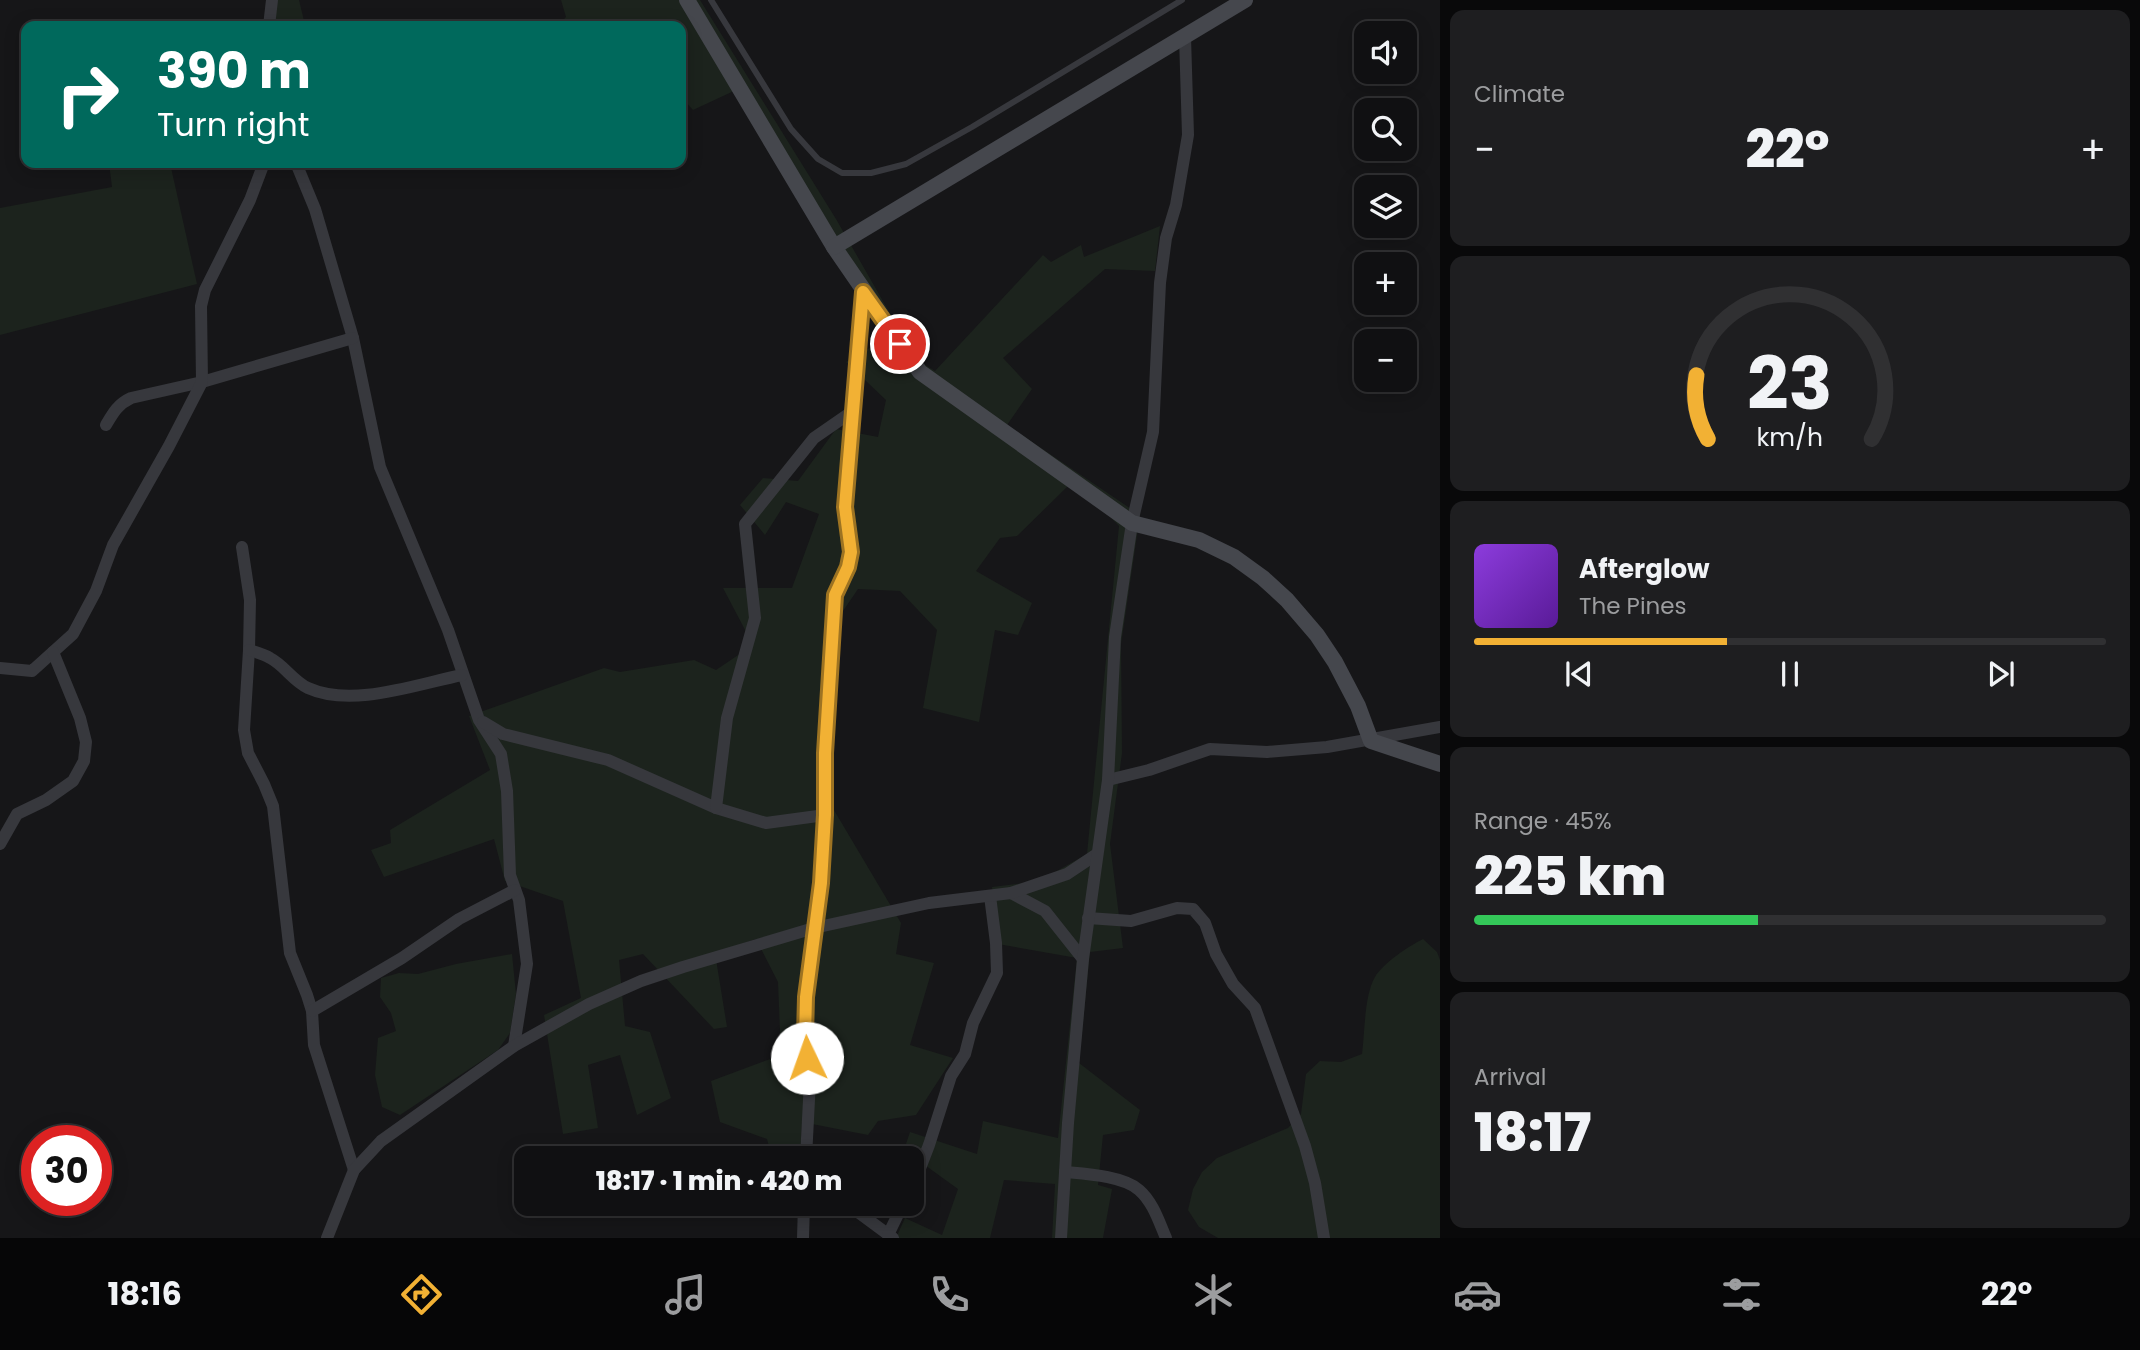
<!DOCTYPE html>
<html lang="en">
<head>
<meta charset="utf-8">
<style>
	body { margin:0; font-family:Poppins,sans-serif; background:#1e1e20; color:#f1f3f6; height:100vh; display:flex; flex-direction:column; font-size:26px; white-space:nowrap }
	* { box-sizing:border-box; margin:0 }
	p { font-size:23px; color:#9c9d9f }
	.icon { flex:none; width:38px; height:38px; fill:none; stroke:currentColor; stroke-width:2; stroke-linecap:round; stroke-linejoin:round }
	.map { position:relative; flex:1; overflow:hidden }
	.drawer { display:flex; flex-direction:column; gap:10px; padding:10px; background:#09090a; width:700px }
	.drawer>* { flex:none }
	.top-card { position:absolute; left:21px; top:21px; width:665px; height:147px; border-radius:14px; box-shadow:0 4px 18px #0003,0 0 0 2px #303032; background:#00695c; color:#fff; overflow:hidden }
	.tools { position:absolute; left:1354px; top:21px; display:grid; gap:14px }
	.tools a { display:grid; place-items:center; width:63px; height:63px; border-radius:14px; background:#101012; box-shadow:0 4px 18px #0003,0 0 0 2px #303032; font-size:35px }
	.speed { position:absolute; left:21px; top:1125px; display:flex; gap:14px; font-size:35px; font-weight:700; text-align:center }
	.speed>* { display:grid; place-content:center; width:91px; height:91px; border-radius:50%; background:#101012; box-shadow:0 4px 18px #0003,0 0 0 2px #303032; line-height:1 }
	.speed .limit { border:10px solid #d22; background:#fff; color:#111 }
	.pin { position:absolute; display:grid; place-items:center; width:60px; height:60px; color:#fff; margin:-30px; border:4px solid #fff; border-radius:50%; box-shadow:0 2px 7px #0007 }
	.me { position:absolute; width:77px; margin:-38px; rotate:357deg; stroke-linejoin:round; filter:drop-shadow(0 0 5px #0008) }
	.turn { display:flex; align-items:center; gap:24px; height:147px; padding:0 21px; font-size:32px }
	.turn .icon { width:91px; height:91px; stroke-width:2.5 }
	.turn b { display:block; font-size:49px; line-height:60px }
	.big { font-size:52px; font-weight:800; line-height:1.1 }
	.drawer .widget { flex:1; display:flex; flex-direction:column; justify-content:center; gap:10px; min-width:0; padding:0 24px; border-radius:14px; background:#1e1e20 }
	.drawer .dial { align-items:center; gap:0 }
	.dial svg { height:182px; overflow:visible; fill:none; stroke:#303032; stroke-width:7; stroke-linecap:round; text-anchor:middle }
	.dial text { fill:#f1f3f6; stroke:none }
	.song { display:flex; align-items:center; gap:21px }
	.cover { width:84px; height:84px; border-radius:10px; background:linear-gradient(135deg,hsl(270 70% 55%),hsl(270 70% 35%)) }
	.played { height:7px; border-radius:4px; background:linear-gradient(90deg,#f2b134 40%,#303032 40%) }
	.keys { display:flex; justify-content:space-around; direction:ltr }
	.heat { display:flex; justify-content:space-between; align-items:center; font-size:38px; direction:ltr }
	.charge { height:10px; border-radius:5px; background:linear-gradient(90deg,#34c759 45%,#303032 0) }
	.trip { position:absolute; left:514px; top:1146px; width:410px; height:70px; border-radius:14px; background:#101012; box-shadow:0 4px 18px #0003,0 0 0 2px #303032; font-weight:800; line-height:70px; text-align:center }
	.menu { display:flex; height:112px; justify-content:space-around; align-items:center; background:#060607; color:#9c9d9f }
	.menu .icon { width:49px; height:49px }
	.menu .current { color:#f2b134 }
	.menu b { font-size:32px; color:#f1f3f6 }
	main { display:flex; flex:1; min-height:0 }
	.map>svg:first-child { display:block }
	.green { fill:#1c231d }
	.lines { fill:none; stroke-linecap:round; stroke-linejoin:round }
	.lane { stroke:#37383d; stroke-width:6 }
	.street { stroke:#37383d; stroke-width:12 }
	.secondary { stroke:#45474d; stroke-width:16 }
	.route-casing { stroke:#9d7322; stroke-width:18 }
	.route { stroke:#f2b134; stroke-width:12 }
</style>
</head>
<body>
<main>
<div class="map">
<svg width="1440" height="1238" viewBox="0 0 1440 1238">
	<rect width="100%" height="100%" fill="#161618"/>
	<g class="green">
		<path d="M268,0H299L305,25L276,26L267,8Z"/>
		<path d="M561,0H700L836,219L916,359L935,371L1043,255L1051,262L1081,245L1084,257L1160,226L1155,271L1105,269L1003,358L1032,389L1007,425L1140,515L1121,644L1122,753L1110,844L1123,948L1090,952L1079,1063L1140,1110L1134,1130L1103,1135L1098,1185L1112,1189L1103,1238H1052L1055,1184L1004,1180L990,1238H896L905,1218L942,1235L958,1189L904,1150L910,1132L977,1154L983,1121L1058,1138L1077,958L998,944L992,887L1039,881L1087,854L1119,526L1095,501L1068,486L1017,536L1000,538L976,571L1032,603L1018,635L995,630L979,722L923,708L937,630L900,591L858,589L826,636L828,800L901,923L896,954L934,963L910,1045L953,1058L916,1115L878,1121L868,1135L802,1122L800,1158H772L767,1139L720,1122L711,1081L781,1055L778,982L756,939L715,953L727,1027L714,1029L643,954L619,960L625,1026L650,1032L671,1098L637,1115L620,1055L588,1065L598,1128L563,1134L544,1015L581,998L563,901L505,881L494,839L384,877L371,850L391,843L390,830L490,770L469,716L604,668L620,672L694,660L716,670L753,645L723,588H792L819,514L786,502L765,535L740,505L763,478L798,481L836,429L878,437L886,400L846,362L888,337L736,90L693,110L681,97V26H557L566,17Z"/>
		<path d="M109,163H170L197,284L0,335V208L112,187Z"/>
		<path d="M1423,939L1437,952L1440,960V1238H1218L1199,1227L1188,1210L1193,1189L1202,1172L1217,1158L1288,1128L1301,1114L1306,1074L1320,1061L1341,1062L1362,1054C1365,1032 1364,996 1375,977C1383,963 1409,946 1423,939Z"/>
		<path d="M512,954L516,994L510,1033L498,1050L400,1115L382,1107L375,1075L378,1038L396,1031L391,1013L380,997L381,978L399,973L418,974L456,964Z"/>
	</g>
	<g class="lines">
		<path class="lane" d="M711,0L791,129L818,159L842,173H871L906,164L972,127L1182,0"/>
		<g class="street">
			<path d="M269,26L272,0"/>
			<path d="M296,163L315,209L353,338L380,467L448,630L479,720L501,754L507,791L510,875L519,900L527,964L514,1046"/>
			<path d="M106,425C113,413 118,404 131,398L202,382L353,338"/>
			<path d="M242,547L250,600L249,650L244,730L248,753L264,784L273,806L290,953L307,995L312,1011L314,1045L354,1170"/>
			<path d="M249,650C256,652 264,654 270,658C284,665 293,681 308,688C352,708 417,684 462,675"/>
			<path d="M0,668L32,671L73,634L96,591L113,545L169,446L202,382L201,306L205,290L250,200L264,163"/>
			<path d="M483,722L503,734L608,760L716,808L766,823L825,815"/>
			<path d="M1108,780L1149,770L1210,749L1267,752L1327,747L1440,727"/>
			<path d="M716,808L727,718L755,618L745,524L814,438L853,411"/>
			<path d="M0,844L17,814L46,800L73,781L84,761L86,742L80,718L53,652"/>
			<path d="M1011,893L1045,911L1083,959"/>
			<path d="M1088,918L1131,921L1177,908L1193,909L1205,923L1216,954L1233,984L1255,1008L1305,1146L1315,1183L1324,1238"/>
			<path d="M312,1011L402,958L459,919L515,890"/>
			<path d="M806,1158L810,1080L805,1036L806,997L821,883L825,815V753L835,595L848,567L851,552L845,507L863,292"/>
			<path d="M1065,1172C1086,1174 1123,1176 1139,1190C1153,1202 1159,1222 1166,1238"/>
			<path d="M912,1189L929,1145L951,1076L965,1054L973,1023L997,973L996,943L990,896"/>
			<path d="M847,1204L893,1238"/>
			<path d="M888,1235L903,1204"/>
			<path d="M327,1238L354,1170L381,1141L514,1046L589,1004L641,981L683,967L814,928L929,903L1011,893L1067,874L1097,854"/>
			<path d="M803,1238L804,1204"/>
			<path d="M1061,1238L1068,1123L1083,959L1108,780L1115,637L1132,523L1153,432L1160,283L1166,238L1176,205L1188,135L1185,37"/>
		</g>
		<g class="secondary">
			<path d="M687,0L834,247L920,372L1132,523L1199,540L1234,557L1263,578L1287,600L1317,635L1335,662L1358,706L1371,741L1440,764"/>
			<path d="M834,247L1245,0"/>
		</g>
	</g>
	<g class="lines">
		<defs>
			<path id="route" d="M807,1058L805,1036L806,997L821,883L825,815V753L835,595L848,567L851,552L845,507L863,292L900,344"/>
		</defs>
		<use href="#route" class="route-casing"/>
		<use href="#route" class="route"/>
	</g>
</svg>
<div class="tools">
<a><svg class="icon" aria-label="sound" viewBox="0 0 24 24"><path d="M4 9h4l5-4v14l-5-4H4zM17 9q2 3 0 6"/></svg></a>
<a><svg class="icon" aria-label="search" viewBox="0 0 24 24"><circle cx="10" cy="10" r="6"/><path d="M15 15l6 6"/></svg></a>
<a><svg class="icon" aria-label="layers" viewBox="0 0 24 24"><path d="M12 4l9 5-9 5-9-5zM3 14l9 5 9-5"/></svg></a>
<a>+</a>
<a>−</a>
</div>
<div class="speed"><div class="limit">30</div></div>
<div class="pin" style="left:900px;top:344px;background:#d93025"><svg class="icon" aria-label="arrive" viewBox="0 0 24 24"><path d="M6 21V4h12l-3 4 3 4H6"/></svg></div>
<svg class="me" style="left:807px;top:1058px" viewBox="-20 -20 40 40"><circle r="19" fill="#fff"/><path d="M0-13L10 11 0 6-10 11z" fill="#f2b134"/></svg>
<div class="trip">18:17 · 1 min · 420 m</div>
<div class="top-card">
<div class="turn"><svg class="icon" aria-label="right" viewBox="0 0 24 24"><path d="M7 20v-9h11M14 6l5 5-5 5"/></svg><div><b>390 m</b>Turn right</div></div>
</div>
</div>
<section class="drawer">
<div class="widget"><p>Climate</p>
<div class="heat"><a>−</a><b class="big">22°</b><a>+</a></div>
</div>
<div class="widget dial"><svg viewBox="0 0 100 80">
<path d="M14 69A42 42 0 1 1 86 69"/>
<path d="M14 69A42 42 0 0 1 9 41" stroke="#f2b134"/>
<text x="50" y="56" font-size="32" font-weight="700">23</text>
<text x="50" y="72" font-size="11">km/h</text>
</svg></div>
<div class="widget">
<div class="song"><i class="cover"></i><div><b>Afterglow</b><p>The Pines</p></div></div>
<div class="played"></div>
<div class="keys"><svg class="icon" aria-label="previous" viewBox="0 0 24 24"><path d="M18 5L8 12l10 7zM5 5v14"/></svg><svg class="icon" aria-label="pause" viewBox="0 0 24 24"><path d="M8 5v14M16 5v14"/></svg><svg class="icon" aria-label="next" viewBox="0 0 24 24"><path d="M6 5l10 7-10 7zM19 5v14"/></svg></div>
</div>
<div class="widget"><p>Range · 45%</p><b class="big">225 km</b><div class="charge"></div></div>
<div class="widget"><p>Arrival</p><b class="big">18:17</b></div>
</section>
</main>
<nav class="menu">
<b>18:16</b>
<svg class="icon current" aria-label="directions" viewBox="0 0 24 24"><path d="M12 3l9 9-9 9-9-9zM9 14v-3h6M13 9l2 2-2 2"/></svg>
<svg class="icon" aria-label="music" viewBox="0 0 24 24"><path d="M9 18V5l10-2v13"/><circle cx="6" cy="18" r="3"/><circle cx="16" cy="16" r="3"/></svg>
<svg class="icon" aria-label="phone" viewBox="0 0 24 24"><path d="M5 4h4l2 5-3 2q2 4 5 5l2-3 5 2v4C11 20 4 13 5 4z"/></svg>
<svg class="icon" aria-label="climate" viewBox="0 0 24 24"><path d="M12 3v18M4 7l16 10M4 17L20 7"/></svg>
<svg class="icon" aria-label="car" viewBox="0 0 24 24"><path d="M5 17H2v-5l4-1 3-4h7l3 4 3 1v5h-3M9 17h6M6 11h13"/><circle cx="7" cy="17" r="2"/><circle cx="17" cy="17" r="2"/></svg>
<svg class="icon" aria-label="filters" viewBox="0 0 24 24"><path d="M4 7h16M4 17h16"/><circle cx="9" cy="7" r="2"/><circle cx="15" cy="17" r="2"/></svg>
<b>22°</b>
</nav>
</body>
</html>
